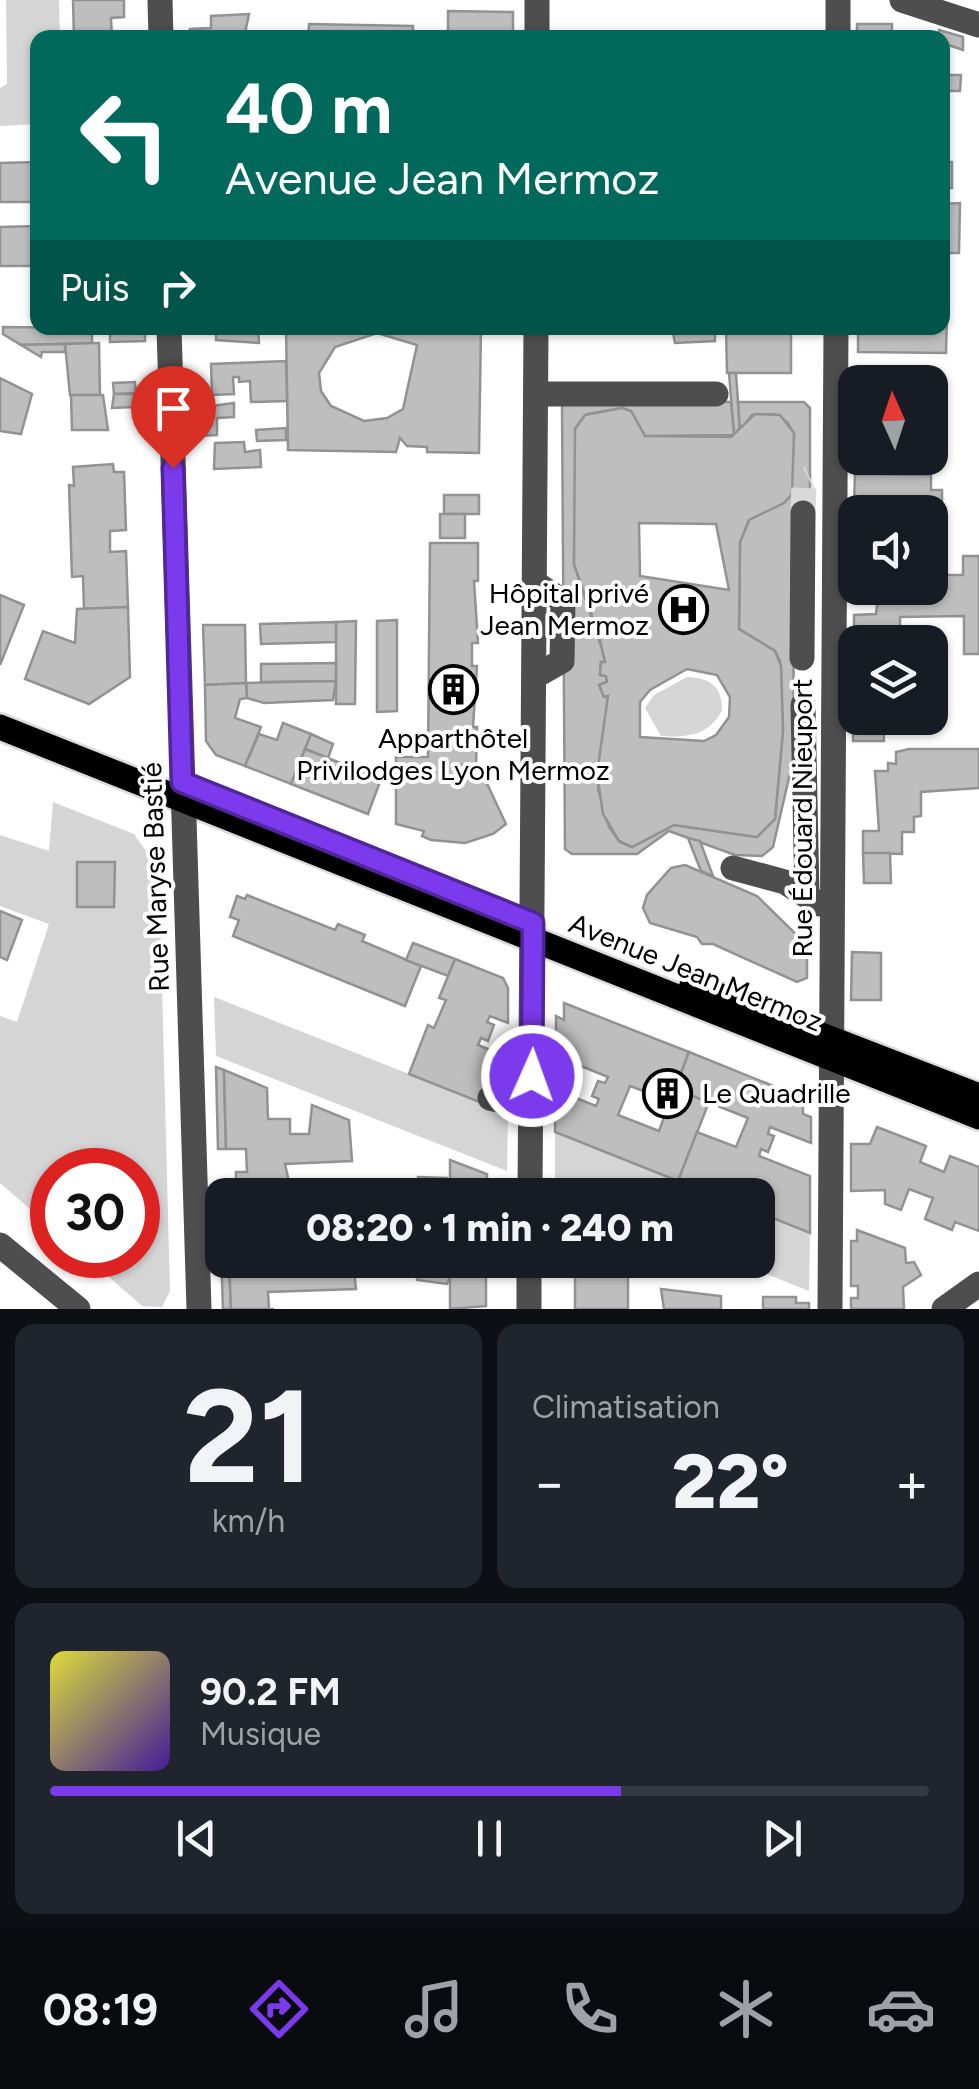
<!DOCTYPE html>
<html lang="fr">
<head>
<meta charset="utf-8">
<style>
	body { margin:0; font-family:Figtree,sans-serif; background:#20242c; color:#f1f3f6; height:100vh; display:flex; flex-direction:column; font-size:38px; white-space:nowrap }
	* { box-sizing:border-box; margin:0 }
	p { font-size:32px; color:#9ea1a6 }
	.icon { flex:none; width:55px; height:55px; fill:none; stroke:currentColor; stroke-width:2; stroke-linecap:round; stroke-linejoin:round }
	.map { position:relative; height:1309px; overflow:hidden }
	.drawer { display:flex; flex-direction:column; gap:15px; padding:15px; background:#0d0f14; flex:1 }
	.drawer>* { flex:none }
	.guide { position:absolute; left:30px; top:30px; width:920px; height:305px; border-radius:20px; box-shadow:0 2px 8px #0004; background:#00695c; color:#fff; overflow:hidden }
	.needle { width:65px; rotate:357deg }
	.buttons { position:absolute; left:838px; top:365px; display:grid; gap:20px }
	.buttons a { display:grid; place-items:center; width:110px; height:110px; border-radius:20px; background:#171b24; box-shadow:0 2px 8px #0004; font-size:50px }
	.speed { position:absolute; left:30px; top:1148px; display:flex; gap:20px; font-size:50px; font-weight:700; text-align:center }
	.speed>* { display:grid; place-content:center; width:130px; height:130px; border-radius:50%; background:#171b24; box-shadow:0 2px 8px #0004; line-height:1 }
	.speed .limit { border:15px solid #d22; background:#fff; color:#111 }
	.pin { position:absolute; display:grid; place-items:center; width:85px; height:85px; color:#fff; margin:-102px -42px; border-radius:50% 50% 50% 0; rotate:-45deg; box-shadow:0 0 10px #0007 }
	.pin .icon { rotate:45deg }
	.me { position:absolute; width:110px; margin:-55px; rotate:2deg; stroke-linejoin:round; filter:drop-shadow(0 0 8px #0008) }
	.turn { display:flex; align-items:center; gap:35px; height:210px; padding:0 30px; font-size:45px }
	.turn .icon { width:130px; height:130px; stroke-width:2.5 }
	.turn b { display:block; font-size:70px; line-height:85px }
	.then { display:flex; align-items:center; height:95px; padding:0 30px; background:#0003; gap:20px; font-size:38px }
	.big { font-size:75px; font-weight:800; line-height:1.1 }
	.drawer .card { flex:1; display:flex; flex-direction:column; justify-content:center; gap:15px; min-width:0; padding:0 35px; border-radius:20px; background:#20242c }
	.drawer .dial { align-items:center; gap:0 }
	.dial b { font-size:130px; line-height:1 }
	.song { display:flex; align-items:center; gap:30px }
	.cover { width:120px; height:120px; border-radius:15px; background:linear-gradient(135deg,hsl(60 70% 55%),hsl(260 70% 35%)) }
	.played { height:10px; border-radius:5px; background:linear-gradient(90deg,#7c3aed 65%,#363941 65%) }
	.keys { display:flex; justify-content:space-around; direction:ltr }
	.heat { display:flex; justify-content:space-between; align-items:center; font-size:55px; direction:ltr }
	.drawer .tiles { flex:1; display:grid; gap:15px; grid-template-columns:1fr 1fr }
	.card:last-child { grid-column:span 2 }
	.trip { position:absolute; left:205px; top:1178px; width:570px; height:100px; border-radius:20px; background:#171b24; box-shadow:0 2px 8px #0004; font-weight:800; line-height:100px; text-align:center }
	.tabs { display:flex; height:160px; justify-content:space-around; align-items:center; background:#090b0e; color:#9ea1a6 }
	.tabs .icon { width:70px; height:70px }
	.tabs .active { color:#7c3aed }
	.tabs b { font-size:45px; color:#f1f3f6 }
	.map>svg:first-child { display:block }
	.green { fill:#d5d5d5 }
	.building { fill:#bebebe; stroke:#929292; stroke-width:2.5; fill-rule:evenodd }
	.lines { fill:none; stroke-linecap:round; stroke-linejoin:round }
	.minor-tunnel { stroke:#d9d9d9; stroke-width:25; stroke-dasharray:25 12; stroke-linecap:butt }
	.major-casing { stroke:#dbdbdb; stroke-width:30 }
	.minor { stroke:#4e4e4e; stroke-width:25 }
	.major { stroke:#000; stroke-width:25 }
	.route-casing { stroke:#51269a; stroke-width:25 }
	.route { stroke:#7c3aed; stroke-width:18 }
	.labels { text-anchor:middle; stroke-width:8; stroke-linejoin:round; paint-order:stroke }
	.poi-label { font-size:28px; fill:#000; stroke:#fff; text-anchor:end }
	.street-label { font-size:28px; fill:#000; stroke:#fff }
</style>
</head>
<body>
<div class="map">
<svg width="979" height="1309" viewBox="0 0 979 1309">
	<rect width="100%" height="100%" fill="#fff"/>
	<g class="green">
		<path d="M6,0H59L60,37L38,38L37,124L0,126V88L7,84Z"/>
		<path d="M687,677C710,678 722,686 722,710C710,735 687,738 661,736L645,708L654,695Z"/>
		<path d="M53,802L134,834L159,870L170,1291L162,1307L142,1306L84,1255H138V1170H52V1228L0,1183V1016L17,1022L49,924L0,906V835L49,851Z"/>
		<path d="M214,997L508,1113L507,1171L216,1056Z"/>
		<path d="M555,1132L714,1195H566L555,1191Z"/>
		<path d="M758,1212L810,1233L809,1291L731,1260H758Z"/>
	</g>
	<g class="building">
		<path d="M73,0H124V17L111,18L112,38H74Z"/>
		<path d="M448,11L513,12V38H448Z"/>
		<path d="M249,14L244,38H187L190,29L211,28V16Z"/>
		<path d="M309,24L413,26V38H308Z"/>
		<rect x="857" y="24" width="35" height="14"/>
		<path d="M939,30L963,37V50L942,43V38H937Z"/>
		<path d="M942,75H961L960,91H942Z"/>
		<path d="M38,162V202H0V163Z"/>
		<rect x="942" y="162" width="10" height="26"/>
		<path d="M960,203L959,253H942V204Z"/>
		<path d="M38,226V266H0V227Z"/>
		<path d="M942,316H947L946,353L858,352V328H942Z"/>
		<path d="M3,327L92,328V343L21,345L3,334Z"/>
		<path d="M110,328H145V341L110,342Z"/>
		<path d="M216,328H258L259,343L216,340Z"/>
		<path d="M286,328H481L479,453L427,452V447L407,446L400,438L396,452L288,450ZM377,333L417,345L403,409L387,418L364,421L331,406L321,391L319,373L335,347Z"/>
		<path d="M672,328H715V341L675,343Z"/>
		<path d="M726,328H791V373H727Z"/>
		<path d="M92,343H99L100,395H70L65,344Z"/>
		<path d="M65,344V352H42L41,357L21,345Z"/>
		<path d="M286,361L287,401L251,402L250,381L239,382V377H233L234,394L212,395L211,364Z"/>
		<path d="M729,373H736L740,431L734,435Z"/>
		<path d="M0,378L32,394L21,434L0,431Z"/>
		<path d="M135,382L136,393L114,394L113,383Z"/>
		<path d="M930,390L931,406H945V455H930Z"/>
		<path d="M114,394H134V407L112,408Z"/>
		<path d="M71,395H103L108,430H72Z"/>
		<path d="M611,400L731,402L734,435L645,436L631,411L622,408L588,414L576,427L574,564L601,646L605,662H601L600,675L606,676L607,682L599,685L604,697L608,696L598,789L609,827L620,842L632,847L674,825L757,837L775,819L783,730L780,661L775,651L739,629L740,542L749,520L791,496L794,435L788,423L775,414L752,415L740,431L738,402H804L810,408V505L793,558L794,756L773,847L762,856L735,855L669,831L637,854H572L565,849L562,407L563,404Z"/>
		<path d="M234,403V417L217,418V435L198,436L197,408Z"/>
		<path d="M622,408L631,411L645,436L731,437L755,414L780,415L794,433L792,494L784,503L749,520L740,542L739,629L775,651L781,666L783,730L775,819L757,837L674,825L632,847L619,841L603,814L597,774L608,696L604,697L599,685L607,682L606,676L600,675L601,662H605L599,636L574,564L575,429L585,415ZM639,523L716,524L729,590L640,576ZM687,669L717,675L730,697L729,717L716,735L704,741L640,737V702L650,690Z"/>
		<path d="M286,428V440L257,441L256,430Z"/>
		<path d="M244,442L245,452L260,450L261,467L214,469L215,443Z"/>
		<path d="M113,464L114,472H124L126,530L110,531V552L126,551L128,607L84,609L83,576L72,577L69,485L74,486L73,467Z"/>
		<path d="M855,474L931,475V490H942V518H930V512H868V506H854Z"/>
		<rect x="444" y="495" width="35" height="19"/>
		<rect x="440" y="514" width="25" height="24"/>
		<path d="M430,543H478V581H474L478,643H472V666H477L473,727H477L476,765H460V775H483L506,824L493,834L465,843L431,840L422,836L424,831L396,824V757H428Z"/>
		<path d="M963,556H979V654H964V616L900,617V632H907V642H855L854,647V615L876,614L879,588H930V565H944V575H963Z"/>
		<path d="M0,595L24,605L0,665Z"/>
		<path d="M128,607L130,677L89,704L25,679L43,631L75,643L77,609Z"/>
		<path d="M397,620V711L377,712V621Z"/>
		<path d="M356,621L355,704H336V622Z"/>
		<path d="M336,622V642L261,644L260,624Z"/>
		<path d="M203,625H245L246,683L205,685Z"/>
		<path d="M336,663V681L261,682V664Z"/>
		<path d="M336,681L333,700L264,703L247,698L246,683Z"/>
		<path d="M246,683L247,698L240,699L235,718L261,727L245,766L216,755L206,741L205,685Z"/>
		<path d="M853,719H883L884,741H853Z"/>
		<path d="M283,723L311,734L291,784L245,766L259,734L277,740Z"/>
		<path d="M311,734L333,744L328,758L305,749Z"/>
		<path d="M305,749L381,779L368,814L291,784Z"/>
		<path d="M909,749H979V788L921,792V816L914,817V832H902V854L863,853V831H879L875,771H888V763L896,764V752Z"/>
		<path d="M688,838L700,841L713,876L701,871Z"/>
		<path d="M863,853H890L891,883H864Z"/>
		<path d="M77,862H115L114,907H77Z"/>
		<path d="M685,865L757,896L807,945V978L797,982L713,944H702L697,937L650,923L643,908L647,895L671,868Z"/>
		<path d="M247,895L335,930L338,924L365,935L362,941L421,966L405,1006L233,936L239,920L230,917L237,896L245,899Z"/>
		<path d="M0,911L22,920L7,960L0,957Z"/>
		<path d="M413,943L455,959L448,976L406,960Z"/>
		<path d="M852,952L881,953V1000H851Z"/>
		<path d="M455,959L503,978L508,988V1023L490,1016L487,1022L494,1025L488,1041L481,1038L478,1045L508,1057V1096L487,1105L409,1074L428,1025L434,1028L446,1000L439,998Z"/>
		<path d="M564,1003L689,1052L675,1089L709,1102L678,1181L555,1132L556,1090L596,1106L599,1099L592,1096L598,1081L605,1083L608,1077L556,1056V1016L564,1020ZM630,1086L670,1101L659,1131L618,1115Z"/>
		<path d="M689,1052L803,1098V1114L811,1117V1143L770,1127L768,1134L774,1136L768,1152L761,1149L759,1156L810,1176V1233L758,1212V1195H714L678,1181L697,1132L736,1147L748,1118L675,1089Z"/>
		<path d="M216,1067L224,1070L226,1149H218Z"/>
		<path d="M224,1070L267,1088L268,1119H290V1134H309L312,1105L349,1120L352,1161L285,1164L292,1195H262L261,1187L236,1188V1172H247L246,1149H226Z"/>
		<path d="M877,1127L926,1146L920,1162L944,1172L950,1156L979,1167V1231L955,1222L952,1230L925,1219L933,1198L909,1189L901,1210L885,1204V1190L851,1191V1144H870Z"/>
		<path d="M450,1160L487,1174V1195H418V1177L447,1178L450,1186Z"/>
		<path d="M857,1230L905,1248L906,1263L914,1262L921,1275L903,1287L904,1309H851V1298H858V1286H851V1241H857Z"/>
		<path d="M221,1253L222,1260H229L231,1309H223Z"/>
		<path d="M229,1260H353L356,1289L268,1292L269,1309H274H231Z"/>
		<path d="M418,1260H486V1306L450,1309V1278L447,1284L417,1280Z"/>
		<path d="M580,1260H628V1309H575V1274H580Z"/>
		<path d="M661,1289L721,1296V1309H664Z"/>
		<path d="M763,1297H796V1303H809V1309H763Z"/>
	</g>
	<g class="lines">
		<path class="minor-tunnel" d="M803,513L804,481L810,478"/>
		<defs>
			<g id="major">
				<path d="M0,727L979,1117"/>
				<path d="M692,985L979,1096"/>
			</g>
		</defs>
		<use href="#major" class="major-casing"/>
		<g class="minor">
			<path d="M160,0L161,38"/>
			<path d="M537,0V38"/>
			<path d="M902,0L979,25"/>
			<path d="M838,38V0"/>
			<path d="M169,328L199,1309"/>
			<path d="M536,394H716"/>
			<path d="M802,658L803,513"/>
			<path d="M534,677L562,661L563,601L535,583"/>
			<path d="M803,705L807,896"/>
			<path d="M733,868L785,882L819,904"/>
			<path d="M490,1098L531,1108"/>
			<path d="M530,1195L536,328"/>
			<path d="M0,1245L78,1309"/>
			<path d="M529,1309V1260"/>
			<path d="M830,1309L836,328"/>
			<path d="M944,1309L979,1284"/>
		</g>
		<use href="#major" class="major"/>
	</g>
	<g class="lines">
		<defs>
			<path id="route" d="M173,468L182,782L533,923L532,1076"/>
		</defs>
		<use href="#route" class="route-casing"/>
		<use href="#route" class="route"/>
	</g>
	<defs>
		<symbol id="hospital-ring" viewBox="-11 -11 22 22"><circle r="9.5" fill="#fff" stroke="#000" stroke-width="1.5"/><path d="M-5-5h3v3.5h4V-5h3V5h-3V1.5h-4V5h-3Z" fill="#000"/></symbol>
		<symbol id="building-ring" viewBox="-11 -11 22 22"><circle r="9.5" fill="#fff" stroke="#000" stroke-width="1.5"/><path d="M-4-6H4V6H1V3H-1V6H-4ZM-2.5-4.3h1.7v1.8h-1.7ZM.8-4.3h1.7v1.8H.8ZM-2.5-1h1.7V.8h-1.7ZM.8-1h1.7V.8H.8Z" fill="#000"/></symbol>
	</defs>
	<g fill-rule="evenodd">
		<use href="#hospital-ring" x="656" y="582" width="55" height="55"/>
		<use href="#building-ring" x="426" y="662" width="55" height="55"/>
		<use href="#building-ring" x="640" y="1066" width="55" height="55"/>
	</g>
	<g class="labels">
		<g class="poi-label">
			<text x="649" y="603">Hôpital privé<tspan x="649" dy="32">Jean Mermoz</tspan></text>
			<text x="453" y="748" text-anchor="middle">Apparthôtel<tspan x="453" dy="32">Privilodges Lyon Mermoz</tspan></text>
			<text x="702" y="1103" text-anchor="start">Le Quadrille</text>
		</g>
		<g class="street-label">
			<text transform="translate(802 818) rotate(-90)" y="10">Rue Édouard Nieuport</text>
			<text transform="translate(155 877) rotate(-92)" y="10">Rue Maryse Bastié</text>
			<text transform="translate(696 972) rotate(22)" y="10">Avenue Jean Mermoz</text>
		</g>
	</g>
</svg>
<div class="buttons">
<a><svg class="needle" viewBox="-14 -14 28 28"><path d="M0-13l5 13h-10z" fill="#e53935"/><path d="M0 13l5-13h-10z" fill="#9ea1a6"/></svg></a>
<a><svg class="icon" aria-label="sound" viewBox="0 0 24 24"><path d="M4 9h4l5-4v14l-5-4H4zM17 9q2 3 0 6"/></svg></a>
<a><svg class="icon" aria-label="layers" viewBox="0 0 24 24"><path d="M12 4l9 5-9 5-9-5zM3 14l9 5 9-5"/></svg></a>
</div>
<div class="speed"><div class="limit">30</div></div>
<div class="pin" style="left:173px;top:468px;background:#d93025"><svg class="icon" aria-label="arrive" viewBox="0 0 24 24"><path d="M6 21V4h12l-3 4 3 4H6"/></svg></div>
<svg class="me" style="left:532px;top:1076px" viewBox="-20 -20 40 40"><circle r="17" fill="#7c3aed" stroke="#fff" stroke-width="3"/><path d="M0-11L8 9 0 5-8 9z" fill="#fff"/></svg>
<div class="trip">08:20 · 1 min · 240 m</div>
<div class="guide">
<div class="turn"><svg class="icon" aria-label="left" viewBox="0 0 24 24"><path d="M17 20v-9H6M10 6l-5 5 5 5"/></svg><div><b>40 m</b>Avenue Jean Mermoz</div></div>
<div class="then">Puis<svg class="icon" aria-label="right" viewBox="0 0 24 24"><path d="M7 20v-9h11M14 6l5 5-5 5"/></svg></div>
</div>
</div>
<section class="drawer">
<div class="tiles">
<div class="card dial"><b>21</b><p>km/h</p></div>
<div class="card"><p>Climatisation</p>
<div class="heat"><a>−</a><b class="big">22°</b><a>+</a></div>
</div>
<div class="card">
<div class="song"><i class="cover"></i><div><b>90.2 FM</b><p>Musique</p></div></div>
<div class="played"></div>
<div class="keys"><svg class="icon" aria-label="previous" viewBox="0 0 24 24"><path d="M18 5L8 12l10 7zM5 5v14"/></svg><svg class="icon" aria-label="pause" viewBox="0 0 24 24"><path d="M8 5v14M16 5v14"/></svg><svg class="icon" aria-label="next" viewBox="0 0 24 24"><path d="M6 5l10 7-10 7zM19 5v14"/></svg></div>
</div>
</div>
</section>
<nav class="tabs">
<b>08:19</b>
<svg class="icon active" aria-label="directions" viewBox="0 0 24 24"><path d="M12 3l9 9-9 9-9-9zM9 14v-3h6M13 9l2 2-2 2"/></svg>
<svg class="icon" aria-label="music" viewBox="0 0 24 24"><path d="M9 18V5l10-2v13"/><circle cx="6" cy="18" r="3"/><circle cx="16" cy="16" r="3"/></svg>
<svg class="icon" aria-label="phone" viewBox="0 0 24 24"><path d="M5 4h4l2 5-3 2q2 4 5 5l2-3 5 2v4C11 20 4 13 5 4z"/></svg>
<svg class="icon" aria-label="climate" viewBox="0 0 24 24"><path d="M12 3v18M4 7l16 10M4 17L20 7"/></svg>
<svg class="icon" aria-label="car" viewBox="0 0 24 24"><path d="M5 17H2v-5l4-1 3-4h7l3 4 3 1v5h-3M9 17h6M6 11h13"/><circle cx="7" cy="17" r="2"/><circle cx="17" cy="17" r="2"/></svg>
</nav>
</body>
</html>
